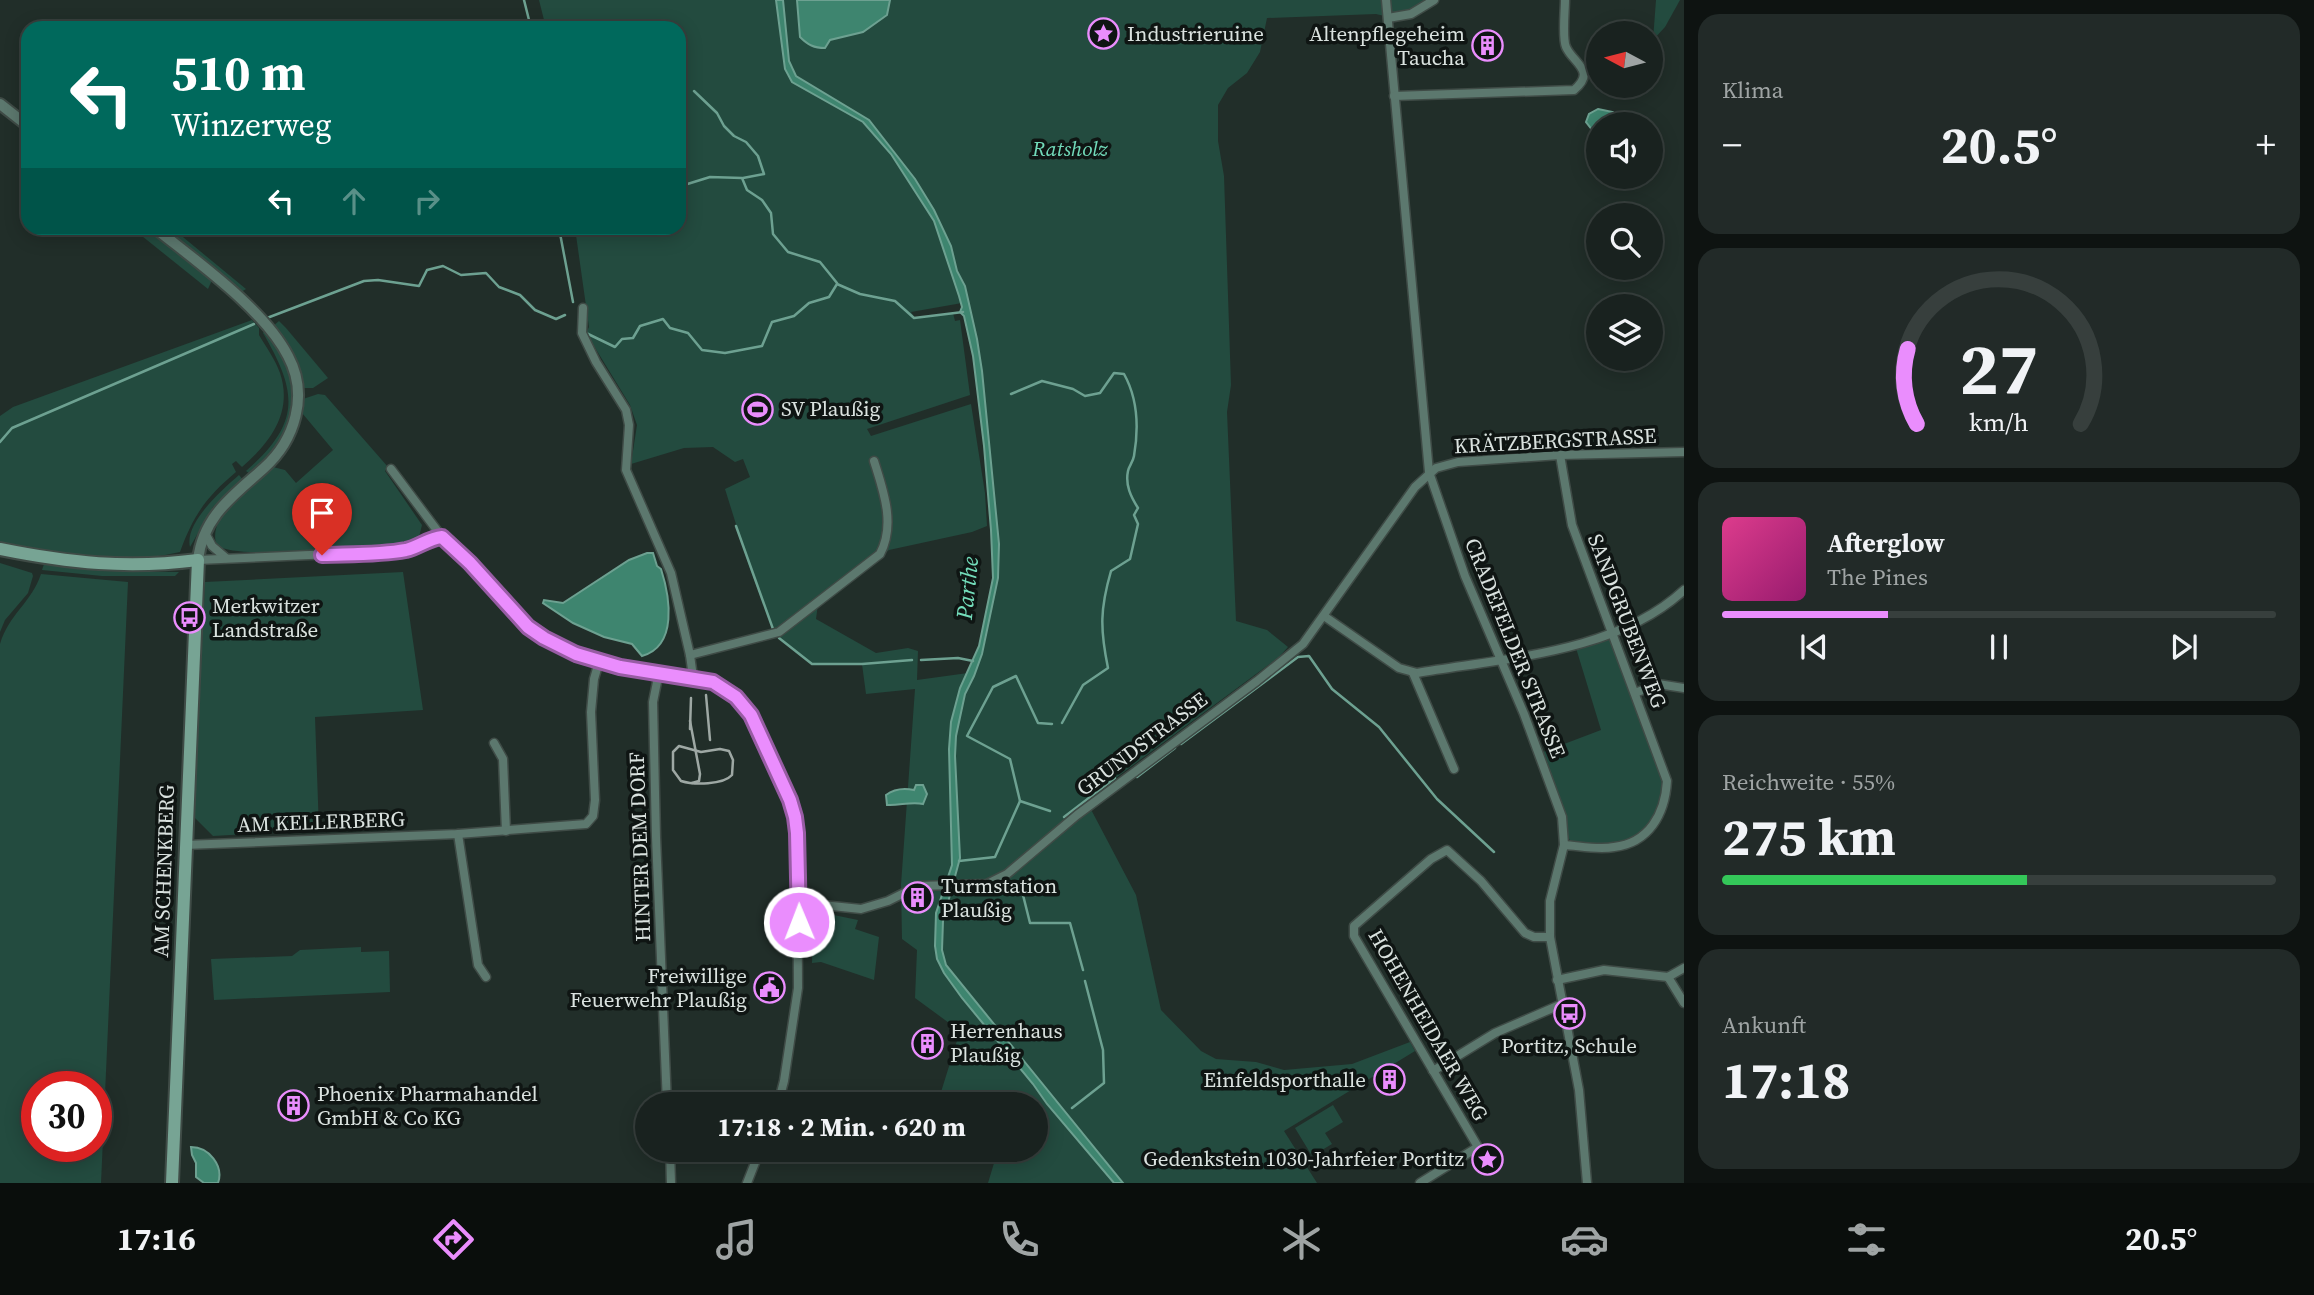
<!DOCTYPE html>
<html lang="de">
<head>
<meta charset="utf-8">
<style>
	body { margin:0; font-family:"Source Serif 4",serif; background:#222a28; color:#f1f3f6; height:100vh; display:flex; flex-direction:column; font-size:26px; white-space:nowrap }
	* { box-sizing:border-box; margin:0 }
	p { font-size:23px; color:#9fa4a4 }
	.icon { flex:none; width:38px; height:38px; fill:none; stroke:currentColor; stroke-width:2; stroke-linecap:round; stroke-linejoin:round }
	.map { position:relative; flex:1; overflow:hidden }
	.sheet { display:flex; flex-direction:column; gap:14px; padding:14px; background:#0e1311; width:630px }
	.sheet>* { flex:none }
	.top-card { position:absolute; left:21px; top:21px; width:665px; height:214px; border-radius:21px; box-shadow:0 4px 18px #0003,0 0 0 2px #373f3d; background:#00695c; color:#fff; overflow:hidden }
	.needle { width:46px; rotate:277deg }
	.fabs { position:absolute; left:1586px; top:21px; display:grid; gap:14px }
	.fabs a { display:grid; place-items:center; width:77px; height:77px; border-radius:50%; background:#19221f; box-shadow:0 4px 18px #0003,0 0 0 2px #373f3d; font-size:35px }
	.speed { position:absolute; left:21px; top:1071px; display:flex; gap:14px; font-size:35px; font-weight:700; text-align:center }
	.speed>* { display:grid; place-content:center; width:91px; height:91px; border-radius:50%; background:#19221f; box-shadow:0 4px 18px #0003,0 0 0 2px #373f3d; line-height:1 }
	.speed .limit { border:10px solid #d22; background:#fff; color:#111 }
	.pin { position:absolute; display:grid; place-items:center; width:60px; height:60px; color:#fff; margin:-72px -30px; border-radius:50% 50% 50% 0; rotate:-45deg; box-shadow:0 0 7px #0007 }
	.pin .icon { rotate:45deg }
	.me { position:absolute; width:77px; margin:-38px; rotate:359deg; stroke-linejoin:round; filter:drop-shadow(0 0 5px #0008) }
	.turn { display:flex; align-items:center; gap:24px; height:147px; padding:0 35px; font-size:32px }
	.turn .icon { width:91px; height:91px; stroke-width:2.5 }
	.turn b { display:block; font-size:49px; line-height:60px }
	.lanes { display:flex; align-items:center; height:66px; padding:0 35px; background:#0003; justify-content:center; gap:35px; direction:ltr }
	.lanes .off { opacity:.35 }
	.big { font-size:52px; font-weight:700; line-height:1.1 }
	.sheet .tile { flex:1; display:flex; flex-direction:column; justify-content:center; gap:10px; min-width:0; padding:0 24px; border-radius:21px; background:#222a28 }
	.sheet .dial { align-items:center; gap:0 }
	.dial svg { height:182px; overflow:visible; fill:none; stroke:#373f3d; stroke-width:7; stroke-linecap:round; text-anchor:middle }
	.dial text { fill:#f1f3f6; stroke:none }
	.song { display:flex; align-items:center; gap:21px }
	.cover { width:84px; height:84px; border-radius:10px; background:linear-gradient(135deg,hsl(330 70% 55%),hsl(320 70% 35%)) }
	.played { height:7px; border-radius:4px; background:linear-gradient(90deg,#ea8dfd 30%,#373f3d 30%) }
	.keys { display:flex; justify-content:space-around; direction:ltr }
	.heat { display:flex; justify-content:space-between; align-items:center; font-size:38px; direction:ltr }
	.charge { height:10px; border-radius:5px; background:linear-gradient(90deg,#34c759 55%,#373f3d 0) }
	.trip { position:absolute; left:635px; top:1092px; width:413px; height:70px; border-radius:35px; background:#19221f; box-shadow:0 4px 18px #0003,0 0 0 2px #373f3d; font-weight:700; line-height:70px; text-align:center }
	.dock { display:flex; height:112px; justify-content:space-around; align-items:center; background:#0a0e0c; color:#9fa4a4 }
	.dock .icon { width:49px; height:49px }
	.dock .active { color:#ea8dfd }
	.dock b { font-size:32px; color:#f1f3f6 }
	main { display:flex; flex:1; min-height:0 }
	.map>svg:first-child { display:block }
	.green { fill:#234b3f; fill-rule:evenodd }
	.water { fill:#3e856f; stroke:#6da191; stroke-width:2 }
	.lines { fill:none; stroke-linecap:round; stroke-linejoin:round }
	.stream { stroke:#6da191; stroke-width:2.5 }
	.minor-casing { stroke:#3f4b46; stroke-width:11 }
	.tertiary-casing { stroke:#3f4b46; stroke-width:14 }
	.secondary-casing { stroke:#3f4b46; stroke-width:16 }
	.minor { stroke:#5c786e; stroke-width:8 }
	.tertiary { stroke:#5c786e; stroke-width:10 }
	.secondary { stroke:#77a494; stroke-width:12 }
	.rail { stroke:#9ea8a4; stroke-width:2.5 }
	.route-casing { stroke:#985ca4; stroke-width:18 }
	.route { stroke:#ea8dfd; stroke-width:12 }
	.labels { text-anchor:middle; stroke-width:7; stroke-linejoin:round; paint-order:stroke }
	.poi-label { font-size:21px; fill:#dae2df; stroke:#0f1513; text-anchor:start }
	.park-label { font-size:21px; font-style:italic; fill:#72dbba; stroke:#0f1513 }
	.street-label { font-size:21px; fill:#dae2df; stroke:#0f1513 }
	.water-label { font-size:23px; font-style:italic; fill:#73dcba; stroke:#0f1513 }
</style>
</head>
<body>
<main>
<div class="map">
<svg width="1684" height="1183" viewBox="0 0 1684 1183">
	<rect width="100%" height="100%" fill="#212e29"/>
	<g class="green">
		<path d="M539,0H776L785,69L790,79L863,122L891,154L934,221L962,303L911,312L915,318L953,313L955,321L960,320L970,395L867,429L871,436L971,404L985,493L987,526L972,532L889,550L818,604L816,619L876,653L908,648L918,651L917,680L968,673L960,688L951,724L949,749L952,865L936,913L935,946L937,959L947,978L962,998L1033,1084L1047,1104L1114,1183H988L998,1150H1036V1104H968L941,1092L960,1031L915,998L917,950L902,939L901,885L915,689L866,694L862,664H812L779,638L773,629L750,569L725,489L750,477L743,459L735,462L713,447L684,448L631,464L637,425L630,405L586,333L589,327L575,228H679V28H546Z"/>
		<path d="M783,0H797L800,37C840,41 854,38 887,15L890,0H1434C1415,12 1399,21 1376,14L1267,18L1260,52L1247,73L1228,88L1218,105V141L1224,176L1231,385L1227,412L1236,621L1267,630L1288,647L1279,657L1086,800L1136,895L1161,1010L1201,1051L1216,1059L1256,1062L1284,1070L1352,1064L1410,1042L1415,1051L1284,1131L1317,1183H1123L947,968L942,950L943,924L956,876L960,849L954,756L956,736L965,694L974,676L982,654L998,578V537L982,371L977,339L965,286L957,271L951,246L934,210L915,179L869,120L796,76L789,61Z"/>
		<path d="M1656,0H1680L1665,27L1653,40Z"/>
		<path d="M132,228H151L212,280L208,289Z"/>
		<path d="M160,228H172L246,289L238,294Z"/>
		<path d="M252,320L259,328V335C266,347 275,359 280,373C293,412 271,442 242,467L236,461L232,464L236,472C206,497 193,516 180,552C120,566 59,554 0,544V416L13,407Z"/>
		<path d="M279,321L286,328L328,378L313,388H304L272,327Z"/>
		<path d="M265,330C308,384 301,429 250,474L246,471C301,423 298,393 263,333Z"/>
		<path d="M318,394L325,395L388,467L385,471L422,525L419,537L407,545L397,546C361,548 244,560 217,546C205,516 253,484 273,467L285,470L296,483L333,450L302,413L303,399Z"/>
		<path d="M239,475L243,480L213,507L190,547C184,523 222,490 239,475Z"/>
		<path d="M0,563L32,573L33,576L28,593L5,620L0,632Z"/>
		<path d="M44,564L102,571L179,572L175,576H102L42,570Z"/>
		<path d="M403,572L423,710L315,717L319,830L213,836L194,817L205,582Z"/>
		<path d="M41,574L128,582L101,1183H0V644C9,614 32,602 41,574ZM37,1087H96V1146H37Z"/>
		<path d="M1609,637L1661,774C1667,804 1651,834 1620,843C1605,847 1587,844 1571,843L1568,836L1565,815L1543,752L1601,730L1576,648Z"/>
		<path d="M819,912L858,920L855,929L879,937L874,980L821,962L812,963L813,917Z"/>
		<path d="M361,947V952L389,951L390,992L214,1000L211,959L292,956L300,950Z"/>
		<path d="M1333,1105L1343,1122L1325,1133L1332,1144L1312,1156L1295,1128Z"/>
	</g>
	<g class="water">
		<path d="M776,0H783L789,61L796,76L869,120L915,179L934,210L951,246L957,271L965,286L977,339L982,371L999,544L998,578L982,654L974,676L965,694L956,736L955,756L960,858L943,921L942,950L946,965L1123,1183H1114L1047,1104L1033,1084L962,998L944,973L937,959L935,946L936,913L952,865L949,749L951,722L960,688L979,646L993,578L991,530L984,446L973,356L964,316L960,312L962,307L959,296L934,221L891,154L863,122L792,82L785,69Z"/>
		<path d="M797,0H890L887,15L863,32L830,40L825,48C814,48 808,45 800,37Z"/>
		<path d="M1598,109L1613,112L1616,120L1613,124H1598V131H1593L1586,122L1589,114Z"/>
		<path d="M647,553H653L657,566L661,569C670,597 678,646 642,656L632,644L604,637L573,623L543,603L544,600L563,603L629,560Z"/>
		<path d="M916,785H923L927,794L923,804C911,801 899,806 887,805L886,795C894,789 904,788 914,790Z"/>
		<path d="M191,1147C209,1147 224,1166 218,1183H204L196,1177V1163L192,1155Z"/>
	</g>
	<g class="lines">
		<g class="stream">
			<path d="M524,0L531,28"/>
			<path d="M694,91L717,113L724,126L734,136L746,142L758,156L764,174L743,178"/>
			<path d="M679,180L681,186L710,177L742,178L747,190L762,200L771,213L773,234L788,252L820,262L837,283"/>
			<path d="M559,228L573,302"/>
			<path d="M267,318L364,281L378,280L419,286L427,270L443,266L461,275L486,273L499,287L520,295L535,310L556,319L565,315"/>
			<path d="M586,333L615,347L622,339L633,338L640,326L663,319L670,328L688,333L702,350L725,353L762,346L772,322L794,316L809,303L829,297L837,284L860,294L895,301L914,318L963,312"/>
			<path d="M1011,394L1042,381L1073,389L1085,396L1100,393L1114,373L1124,374C1138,399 1139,427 1134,456C1133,462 1129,466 1128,471C1125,485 1131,497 1138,508L1134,515L1138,524L1130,559L1111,571C1100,609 1100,629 1108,668L1083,685L1062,723"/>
			<path d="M0,442L12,428L254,324"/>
			<path d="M736,526L773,629"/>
			<path d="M779,638L812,664H862L912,660"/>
			<path d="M921,660L958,658L973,661"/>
			<path d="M1181,744L1298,657L1309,656L1332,689L1379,727L1437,799L1494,852"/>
			<path d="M1137,777L1175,748"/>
			<path d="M1020,801L1050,811"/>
			<path d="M1064,817L1115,778"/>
			<path d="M959,861L995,857L1020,801L1010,759L967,736L993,687L1016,676L1038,723L1052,724"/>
			<path d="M1017,884L1023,895L1030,923H1070L1083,970"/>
			<path d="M1072,1108L1104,1083L1103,1050L1085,981"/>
		</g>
		<defs>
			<g id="minor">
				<path d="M1386,0L1429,472L1465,576L1524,714L1562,817L1564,845L1550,901V937L1579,1090L1587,1183"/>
				<path d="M1388,18L1411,14L1434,0"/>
				<path d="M1394,96L1574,90C1597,71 1573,63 1566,47C1562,38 1565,11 1565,0"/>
				<path d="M583,308L582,333L596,362L626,410L629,425L626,470L671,573L690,655L693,677"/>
				<path d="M1560,455L1572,525L1667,781C1665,814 1649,843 1614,847C1598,850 1580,846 1564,845"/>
				<path d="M391,469L442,537L470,563L529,627L544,638L576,654L620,667L713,682L736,697L751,715L790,800L797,833L798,988L784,1081L778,1104"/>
				<path d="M205,533L212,546L226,558"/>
				<path d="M198,560L398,551L417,547L434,537H442"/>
				<path d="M1324,616L1399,668L1417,673C1505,658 1616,653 1684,590"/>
				<path d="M690,655L779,632L880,554C896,524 883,490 874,461"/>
				<path d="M659,672L653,702L656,837L667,1104"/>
				<path d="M1413,673L1454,769"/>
				<path d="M1635,693L1658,684L1684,688"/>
				<path d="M494,743L503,759L506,831"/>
				<path d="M458,834L478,965L486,977"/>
				<path d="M185,845L458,834L586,824L593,816L595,800L591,712L594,679L599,662"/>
				<path d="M799,905L812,904L861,909L888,901L918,886L987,884L1007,874L1077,815L1257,681L1303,644L1415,487L1436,468L1458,462L1560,455L1684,452"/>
				<path d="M1668,977L1684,1003"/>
				<path d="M1557,980L1604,970L1668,977L1684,968"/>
				<path d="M1433,1071L1495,1033L1562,1004"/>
				<path d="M670,1150L671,1183"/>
				<path d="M747,1183L760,1150"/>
				<path d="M1420,1183L1478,1147L1354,936V926L1431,859L1447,850L1481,881L1525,933L1534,937H1550"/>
			</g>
			<g id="tertiary">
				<path d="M0,104L28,126"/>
				<path d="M155,228C196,261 264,309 288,356C309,395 295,440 264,468C234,495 203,516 198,560"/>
			</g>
			<path id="secondary" d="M0,549C69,563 128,569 198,560L172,1183"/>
		</defs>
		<use href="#minor" class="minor-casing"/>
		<use href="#tertiary" class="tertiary-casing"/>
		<use href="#secondary" class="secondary-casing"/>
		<use href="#minor" class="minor"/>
		<use href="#tertiary" class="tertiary"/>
		<use href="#secondary" class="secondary"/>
		<g class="rail">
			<path d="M706,695L710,740"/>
			<path d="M690,721L700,774L699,781L692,783"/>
			<path d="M690,729L691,698"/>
			<path d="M679,746L701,752L720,749L729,751L733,760L732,775C723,785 694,785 681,781L673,770V752Z"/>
		</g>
	</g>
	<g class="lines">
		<defs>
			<path id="route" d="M322,555C350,554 379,555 406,550C419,547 429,538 442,537L470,563L528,627L544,638L576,654L620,667L713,682L736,697L751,715L790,800L795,817L797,833L799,922"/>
		</defs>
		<use href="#route" class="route-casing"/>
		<use href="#route" class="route"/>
	</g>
	<defs>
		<symbol id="sight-ring" viewBox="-11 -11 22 22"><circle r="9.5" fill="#0f1513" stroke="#ea8dfd" stroke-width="1.5"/><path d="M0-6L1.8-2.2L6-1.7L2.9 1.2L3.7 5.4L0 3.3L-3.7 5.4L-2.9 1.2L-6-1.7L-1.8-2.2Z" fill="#ea8dfd"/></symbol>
		<symbol id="building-ring" viewBox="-11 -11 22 22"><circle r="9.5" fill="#0f1513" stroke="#ea8dfd" stroke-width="1.5"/><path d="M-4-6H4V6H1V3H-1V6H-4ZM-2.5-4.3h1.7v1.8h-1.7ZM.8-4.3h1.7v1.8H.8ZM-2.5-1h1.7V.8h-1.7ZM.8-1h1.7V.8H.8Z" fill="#ea8dfd"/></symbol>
		<symbol id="stadium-ring" viewBox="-11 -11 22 22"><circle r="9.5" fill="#0f1513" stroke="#ea8dfd" stroke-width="1.5"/><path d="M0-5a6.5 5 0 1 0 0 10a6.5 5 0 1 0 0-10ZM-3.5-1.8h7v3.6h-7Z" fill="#ea8dfd"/></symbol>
		<symbol id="bus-ring" viewBox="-11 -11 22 22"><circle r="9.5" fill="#0f1513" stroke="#ea8dfd" stroke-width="1.5"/><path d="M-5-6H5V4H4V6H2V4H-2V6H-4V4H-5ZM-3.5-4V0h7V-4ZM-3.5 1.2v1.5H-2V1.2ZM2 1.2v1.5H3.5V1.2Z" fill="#ea8dfd"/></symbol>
		<symbol id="civic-ring" viewBox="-11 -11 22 22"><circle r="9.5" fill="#0f1513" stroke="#ea8dfd" stroke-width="1.5"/><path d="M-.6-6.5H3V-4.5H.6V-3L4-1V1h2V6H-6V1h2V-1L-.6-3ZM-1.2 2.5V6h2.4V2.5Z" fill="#ea8dfd"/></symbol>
	</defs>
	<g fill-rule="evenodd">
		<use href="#sight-ring" x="1086" y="16" width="35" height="35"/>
		<use href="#building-ring" x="1470" y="28" width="35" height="35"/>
		<use href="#stadium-ring" x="740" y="392" width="35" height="35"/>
		<use href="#bus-ring" x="172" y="600" width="35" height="35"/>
		<use href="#building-ring" x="900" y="880" width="35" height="35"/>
		<use href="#civic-ring" x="752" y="970" width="35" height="35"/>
		<use href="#bus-ring" x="1552" y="996" width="35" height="35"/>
		<use href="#building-ring" x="910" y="1026" width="35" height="35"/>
		<use href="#building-ring" x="1372" y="1062" width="35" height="35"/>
		<use href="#building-ring" x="276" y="1088" width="35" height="35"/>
		<use href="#sight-ring" x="1470" y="1142" width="35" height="35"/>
	</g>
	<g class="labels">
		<g class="poi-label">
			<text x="1127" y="41">Industrieruine</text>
			<text x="1465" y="41" text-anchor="end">Altenpflegeheim<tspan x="1465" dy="24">Taucha</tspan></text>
			<text x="781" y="416">SV Plaußig</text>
			<text x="212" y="613">Merkwitzer<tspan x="212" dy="24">Landstraße</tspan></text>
			<text x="941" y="893">Turmstation<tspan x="941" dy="24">Plaußig</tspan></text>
			<text x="747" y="983" text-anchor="end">Freiwillige<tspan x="747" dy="24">Feuerwehr Plaußig</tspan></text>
			<text x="950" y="1038">Herrenhaus<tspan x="950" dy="24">Plaußig</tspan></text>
			<text x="1569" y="1053" text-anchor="middle">Portitz, Schule</text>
			<text x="1366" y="1087" text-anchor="end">Einfeldsporthalle</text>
			<text x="317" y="1101">Phoenix Pharmahandel<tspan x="317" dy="24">GmbH &amp; Co KG</tspan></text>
			<text x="1464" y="1166" text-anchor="end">Gedenkstein 1030-Jahrfeier Portitz</text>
		</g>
		<g class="park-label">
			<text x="1070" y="156">Ratsholz</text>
		</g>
		<g class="street-label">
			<text transform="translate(1555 441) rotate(-3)" y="7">KRÄTZBERGSTRASSE</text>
			<text transform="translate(1627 621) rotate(69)" y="7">SANDGRUBENWEG</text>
			<text transform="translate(1515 648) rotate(68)" y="7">CRADEFELDER STRASSE</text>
			<text transform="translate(1142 744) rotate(-37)" y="7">GRUNDSTRASSE</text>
			<text transform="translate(321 822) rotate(-2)" y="7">AM KELLERBERG</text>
			<text transform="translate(640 847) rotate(-92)" y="7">HINTER DEM DORF</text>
			<text transform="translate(164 871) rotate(-88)" y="7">AM SCHENKBERG</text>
			<text transform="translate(1428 1025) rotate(60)" y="7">HOHENHEIDAER WEG</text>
		</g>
		<g class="water-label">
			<text transform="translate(967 588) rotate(-84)" y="8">Parthe</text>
		</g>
	</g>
</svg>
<div class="fabs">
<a><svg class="needle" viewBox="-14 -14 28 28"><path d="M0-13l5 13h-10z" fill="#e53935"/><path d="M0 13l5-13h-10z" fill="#9fa4a4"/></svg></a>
<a><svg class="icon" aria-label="sound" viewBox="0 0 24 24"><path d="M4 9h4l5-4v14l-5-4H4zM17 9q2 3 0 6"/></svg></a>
<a><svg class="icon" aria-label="search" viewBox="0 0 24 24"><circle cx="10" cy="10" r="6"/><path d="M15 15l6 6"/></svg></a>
<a><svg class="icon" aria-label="layers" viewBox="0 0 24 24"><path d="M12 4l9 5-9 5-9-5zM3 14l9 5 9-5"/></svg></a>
</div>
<div class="speed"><div class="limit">30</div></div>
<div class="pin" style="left:322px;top:555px;background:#d93025"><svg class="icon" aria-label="arrive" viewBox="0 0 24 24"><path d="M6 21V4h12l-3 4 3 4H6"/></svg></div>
<svg class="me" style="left:799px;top:922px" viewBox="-20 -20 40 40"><circle r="17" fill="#ea8dfd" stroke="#fff" stroke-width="3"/><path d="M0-11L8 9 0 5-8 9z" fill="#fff"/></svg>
<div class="trip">17:18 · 2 Min. · 620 m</div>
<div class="top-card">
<div class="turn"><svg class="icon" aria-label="left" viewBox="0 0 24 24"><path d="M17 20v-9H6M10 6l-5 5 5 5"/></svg><div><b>510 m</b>Winzerweg</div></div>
<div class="lanes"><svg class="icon" aria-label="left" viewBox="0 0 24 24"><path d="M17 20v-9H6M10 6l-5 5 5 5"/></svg><svg class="icon off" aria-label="ahead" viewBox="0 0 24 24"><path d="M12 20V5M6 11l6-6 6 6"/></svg><svg class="icon off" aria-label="right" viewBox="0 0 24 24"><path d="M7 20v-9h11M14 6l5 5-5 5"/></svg></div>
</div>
</div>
<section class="sheet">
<div class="tile"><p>Klima</p>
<div class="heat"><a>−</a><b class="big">20.5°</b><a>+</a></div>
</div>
<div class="tile dial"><svg viewBox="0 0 100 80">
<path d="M14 69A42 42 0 1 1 86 69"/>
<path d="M14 69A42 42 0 0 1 10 36" stroke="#ea8dfd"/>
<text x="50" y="56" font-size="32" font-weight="700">27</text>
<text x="50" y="72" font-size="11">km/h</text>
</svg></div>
<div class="tile">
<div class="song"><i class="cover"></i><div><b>Afterglow</b><p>The Pines</p></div></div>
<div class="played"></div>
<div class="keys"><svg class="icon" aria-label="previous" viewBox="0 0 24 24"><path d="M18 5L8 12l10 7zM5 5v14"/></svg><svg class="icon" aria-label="pause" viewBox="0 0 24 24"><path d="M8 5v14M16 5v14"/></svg><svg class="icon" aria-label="next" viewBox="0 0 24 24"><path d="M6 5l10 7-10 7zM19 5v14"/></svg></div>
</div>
<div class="tile"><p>Reichweite · 55%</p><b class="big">275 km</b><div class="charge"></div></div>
<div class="tile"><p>Ankunft</p><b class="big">17:18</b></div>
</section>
</main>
<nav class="dock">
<b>17:16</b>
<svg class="icon active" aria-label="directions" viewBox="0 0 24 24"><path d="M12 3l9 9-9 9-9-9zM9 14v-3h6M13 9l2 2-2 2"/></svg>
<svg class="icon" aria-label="music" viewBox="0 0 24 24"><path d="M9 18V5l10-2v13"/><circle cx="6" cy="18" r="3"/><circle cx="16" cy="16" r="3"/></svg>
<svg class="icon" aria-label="phone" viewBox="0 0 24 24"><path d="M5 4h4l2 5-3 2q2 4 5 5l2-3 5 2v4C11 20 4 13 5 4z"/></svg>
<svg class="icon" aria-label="climate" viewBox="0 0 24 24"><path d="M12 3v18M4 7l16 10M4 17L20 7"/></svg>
<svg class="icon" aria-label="car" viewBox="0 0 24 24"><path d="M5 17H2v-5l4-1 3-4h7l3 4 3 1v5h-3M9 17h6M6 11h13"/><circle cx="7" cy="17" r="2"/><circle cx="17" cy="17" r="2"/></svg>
<svg class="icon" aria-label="filters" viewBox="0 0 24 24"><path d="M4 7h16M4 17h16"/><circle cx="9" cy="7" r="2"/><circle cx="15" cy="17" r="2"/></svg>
<b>20.5°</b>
</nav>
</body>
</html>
